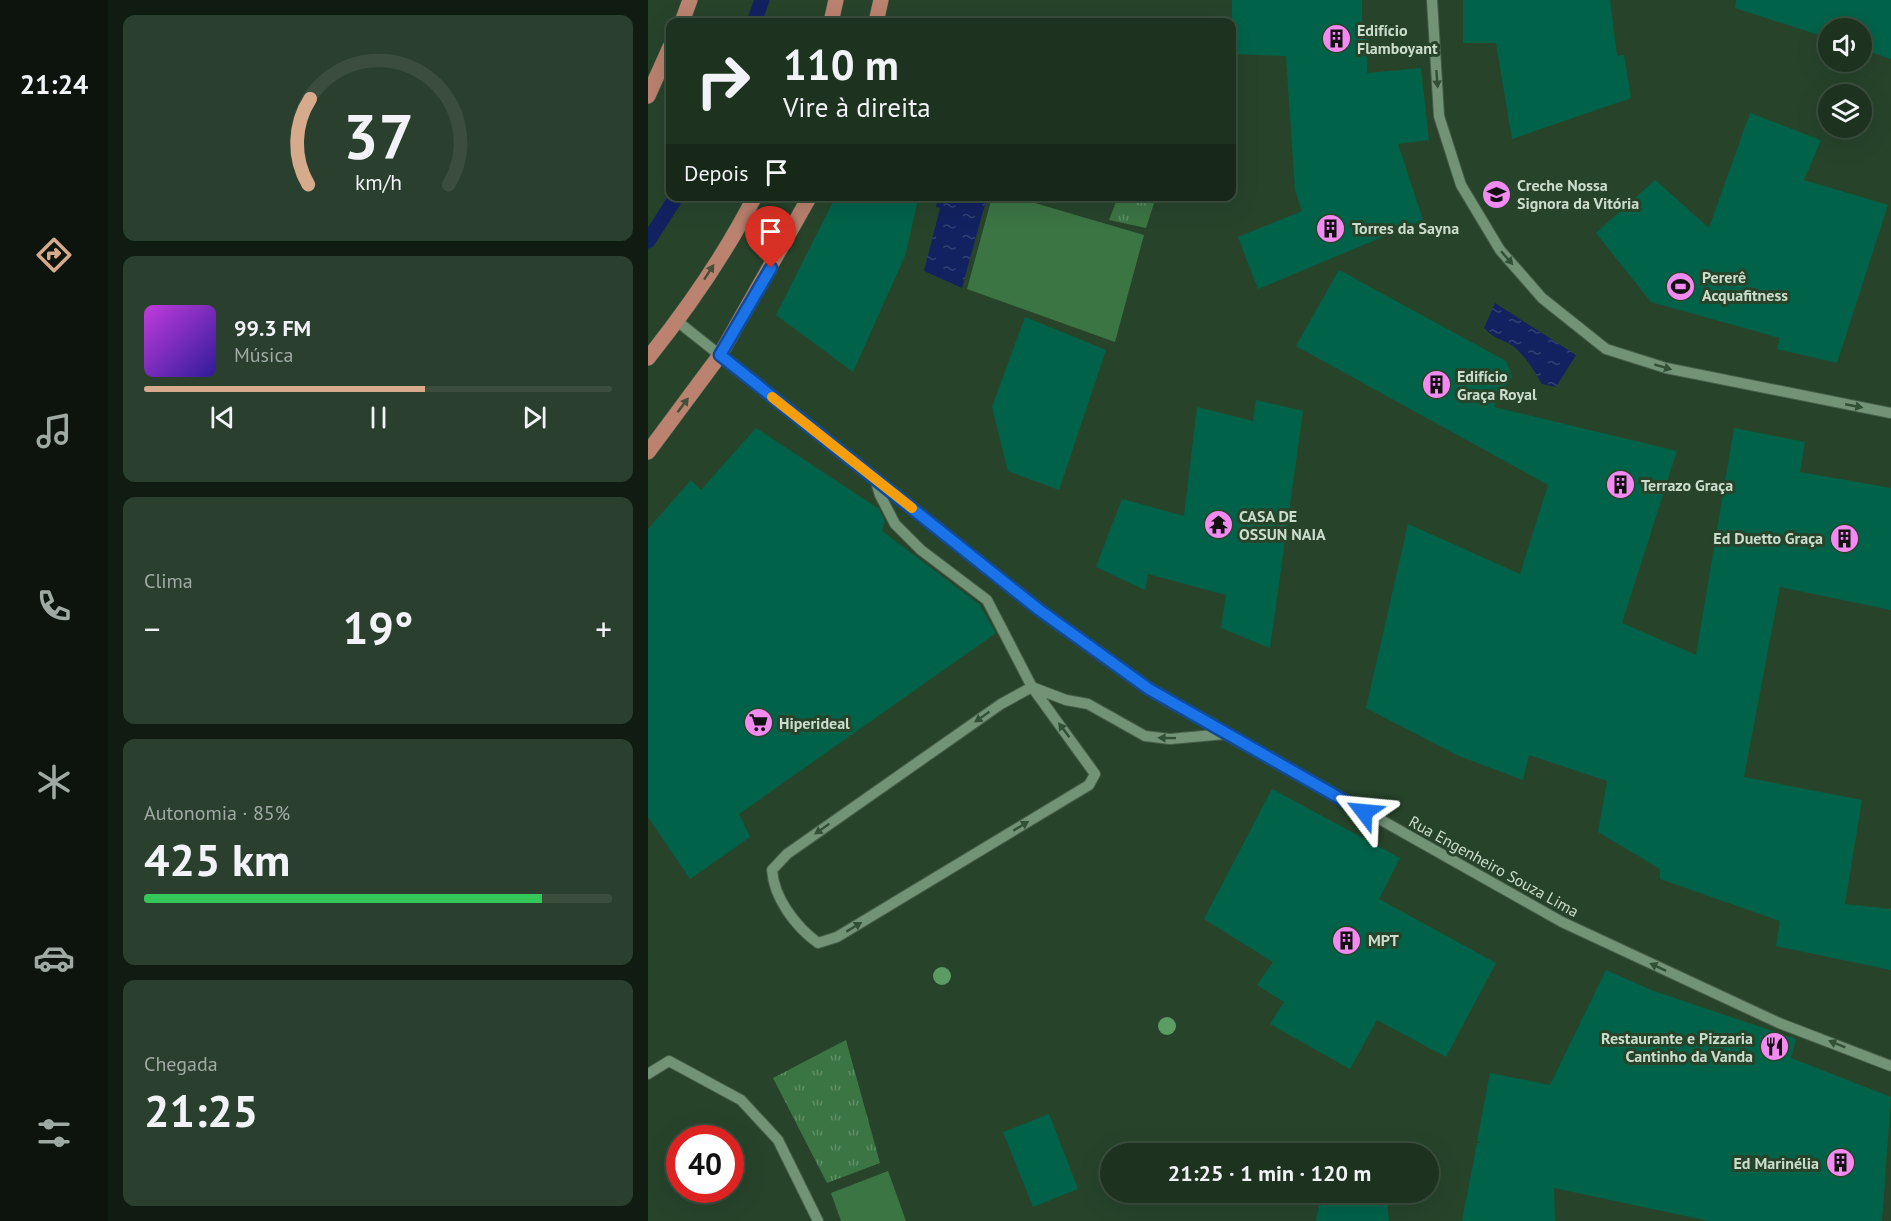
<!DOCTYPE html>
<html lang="pt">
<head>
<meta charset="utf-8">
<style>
	body { margin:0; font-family:"PT Sans",sans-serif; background:#2a3f2d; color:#f1f3f6; height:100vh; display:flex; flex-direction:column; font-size:22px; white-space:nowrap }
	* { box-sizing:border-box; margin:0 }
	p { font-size:20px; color:#a0aaa5 }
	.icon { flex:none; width:33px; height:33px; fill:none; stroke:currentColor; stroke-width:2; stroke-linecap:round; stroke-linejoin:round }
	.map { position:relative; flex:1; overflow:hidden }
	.drawer { display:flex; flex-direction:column; gap:15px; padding:15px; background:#101c12; width:540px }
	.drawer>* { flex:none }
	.top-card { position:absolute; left:18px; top:18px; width:570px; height:183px; border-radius:12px; box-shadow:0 6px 24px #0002,0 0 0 2px #3b4e3e; background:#1d3320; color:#f1f3f6; overflow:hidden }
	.tools { position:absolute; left:1170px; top:18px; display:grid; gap:12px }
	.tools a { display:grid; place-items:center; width:54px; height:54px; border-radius:50%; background:#1d3320; box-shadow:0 6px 24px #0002,0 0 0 2px #3b4e3e; font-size:30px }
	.speed { position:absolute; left:18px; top:1125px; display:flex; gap:12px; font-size:30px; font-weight:700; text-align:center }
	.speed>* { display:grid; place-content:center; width:78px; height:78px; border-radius:50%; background:#1d3320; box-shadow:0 6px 24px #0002,0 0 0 2px #3b4e3e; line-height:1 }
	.speed .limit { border:9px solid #d22; background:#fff; color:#111 }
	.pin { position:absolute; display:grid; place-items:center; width:51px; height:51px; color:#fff; margin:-62px -26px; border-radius:50% 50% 50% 0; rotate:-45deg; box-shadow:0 0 6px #0007 }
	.pin .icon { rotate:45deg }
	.me { position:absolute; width:66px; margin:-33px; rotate:299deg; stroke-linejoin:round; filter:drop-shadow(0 0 4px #0008) }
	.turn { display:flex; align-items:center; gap:21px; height:126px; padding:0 18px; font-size:27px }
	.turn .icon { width:78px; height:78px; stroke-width:2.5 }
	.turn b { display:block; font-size:42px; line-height:51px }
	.then { display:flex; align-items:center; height:57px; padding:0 18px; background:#0003; gap:12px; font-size:22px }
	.big { font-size:45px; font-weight:700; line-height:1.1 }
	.drawer .tile { flex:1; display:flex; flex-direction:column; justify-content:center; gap:9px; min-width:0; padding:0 21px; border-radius:12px; background:#2a3f2d }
	.drawer .dial { align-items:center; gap:0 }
	.dial svg { height:156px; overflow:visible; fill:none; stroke:#3b4e3e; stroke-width:7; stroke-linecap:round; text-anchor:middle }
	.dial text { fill:#f1f3f6; stroke:none }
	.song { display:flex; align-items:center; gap:18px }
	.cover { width:72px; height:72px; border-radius:9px; background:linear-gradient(135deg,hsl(290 70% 55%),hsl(250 70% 35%)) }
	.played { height:6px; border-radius:3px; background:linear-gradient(90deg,#d6ab8b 60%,#3b4e3e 60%) }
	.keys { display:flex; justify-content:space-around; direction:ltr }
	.heat { display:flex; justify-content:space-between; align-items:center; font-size:33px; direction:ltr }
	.charge { height:9px; border-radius:4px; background:linear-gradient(90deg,#34c759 85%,#3b4e3e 0) }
	.trip { position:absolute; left:452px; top:1143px; width:339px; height:60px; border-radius:30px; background:#1d3320; box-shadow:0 6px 24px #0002,0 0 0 2px #3b4e3e; font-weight:700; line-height:60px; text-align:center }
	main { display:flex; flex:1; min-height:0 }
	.tabs { display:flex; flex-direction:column; width:108px; justify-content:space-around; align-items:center; background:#0c140d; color:#a0aaa5 }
	.tabs .icon { width:42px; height:42px }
	.tabs .on { color:#d6ab8b }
	.tabs b { font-size:27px; color:#f1f3f6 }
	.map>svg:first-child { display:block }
	.grass { fill:url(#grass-tufts) }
	.pitch { fill:#3c7544 }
	.water { fill:url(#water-ripples) }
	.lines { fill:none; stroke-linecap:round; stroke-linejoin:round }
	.stream { stroke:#122261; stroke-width:15 }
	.building { fill:#006349 }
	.minor-casing { stroke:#475f4a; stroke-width:12 }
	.major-casing { stroke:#475f4a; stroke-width:16 }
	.minor { stroke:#739376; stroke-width:10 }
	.major { stroke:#ba826f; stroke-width:15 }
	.tree { fill:#5b9b64 }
	.oneway { fill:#325036 }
	.oneway2 { fill:#445039 }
	.route-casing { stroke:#114b97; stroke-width:15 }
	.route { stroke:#1a73e8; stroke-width:10 }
	.slow { stroke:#f59e0b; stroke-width:10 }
	.labels { text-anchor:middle; stroke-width:6; stroke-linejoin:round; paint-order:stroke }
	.poi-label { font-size:16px; font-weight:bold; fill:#cbdccc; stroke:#27442b; text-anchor:start }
	.street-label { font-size:16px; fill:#cbdccc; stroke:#27442b }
</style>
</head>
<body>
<main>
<nav class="tabs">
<b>21:24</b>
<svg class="icon on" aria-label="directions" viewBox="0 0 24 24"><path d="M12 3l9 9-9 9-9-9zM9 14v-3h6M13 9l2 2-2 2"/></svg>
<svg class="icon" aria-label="music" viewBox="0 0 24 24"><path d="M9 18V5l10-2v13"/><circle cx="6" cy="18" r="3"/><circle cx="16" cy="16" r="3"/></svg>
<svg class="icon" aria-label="phone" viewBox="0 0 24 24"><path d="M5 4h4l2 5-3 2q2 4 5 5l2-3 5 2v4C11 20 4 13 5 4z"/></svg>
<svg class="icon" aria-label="climate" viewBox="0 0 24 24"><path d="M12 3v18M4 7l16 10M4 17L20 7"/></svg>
<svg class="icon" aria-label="car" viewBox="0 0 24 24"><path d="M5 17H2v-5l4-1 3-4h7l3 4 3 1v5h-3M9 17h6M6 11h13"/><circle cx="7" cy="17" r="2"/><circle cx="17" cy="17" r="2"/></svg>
<svg class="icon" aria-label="filters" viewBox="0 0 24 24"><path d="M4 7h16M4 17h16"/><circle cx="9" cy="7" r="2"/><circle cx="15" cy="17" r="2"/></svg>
</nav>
<section class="drawer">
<div class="tile dial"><svg viewBox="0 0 100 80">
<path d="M14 69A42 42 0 1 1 86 69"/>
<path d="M14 69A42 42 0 0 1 15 25" stroke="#d6ab8b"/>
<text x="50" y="56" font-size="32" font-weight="700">37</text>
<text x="50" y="72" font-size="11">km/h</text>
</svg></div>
<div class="tile">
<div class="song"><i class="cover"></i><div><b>99.3 FM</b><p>Música</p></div></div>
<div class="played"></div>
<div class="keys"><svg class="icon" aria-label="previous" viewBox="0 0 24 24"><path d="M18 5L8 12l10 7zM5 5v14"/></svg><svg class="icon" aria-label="pause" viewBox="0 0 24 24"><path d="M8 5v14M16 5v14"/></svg><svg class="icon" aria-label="next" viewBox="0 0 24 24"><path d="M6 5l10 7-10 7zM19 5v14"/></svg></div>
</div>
<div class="tile"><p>Clima</p>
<div class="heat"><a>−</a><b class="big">19°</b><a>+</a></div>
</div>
<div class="tile"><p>Autonomia · 85%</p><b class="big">425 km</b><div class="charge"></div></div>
<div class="tile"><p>Chegada</p><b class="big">21:25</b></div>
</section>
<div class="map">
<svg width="1243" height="1221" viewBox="0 0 1243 1221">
	<defs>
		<pattern id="grass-tufts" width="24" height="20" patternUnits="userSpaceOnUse" patternTransform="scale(1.5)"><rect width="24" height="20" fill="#3c7544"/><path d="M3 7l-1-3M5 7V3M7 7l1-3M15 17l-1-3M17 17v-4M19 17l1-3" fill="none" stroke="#608e66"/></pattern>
		<pattern id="water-ripples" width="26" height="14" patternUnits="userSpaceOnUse" patternTransform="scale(1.5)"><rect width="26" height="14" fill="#122261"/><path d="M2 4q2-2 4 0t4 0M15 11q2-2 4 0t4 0" fill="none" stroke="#334276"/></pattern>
	</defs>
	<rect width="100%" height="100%" fill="#27442b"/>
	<g class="grass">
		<path d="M470,197H508L498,228L461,220Z"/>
		<path d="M198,1040L232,1163L179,1183L125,1078Z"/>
	</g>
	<g class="pitch">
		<path d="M344,197H366L496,235L467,342L319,289Z"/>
		<path d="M240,1171L258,1221H193L183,1193Z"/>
	</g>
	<g class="water">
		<path d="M290,197H339L314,288L276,271L292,208L288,207Z"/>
		<path d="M847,303L928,355L908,387L894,384C886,371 874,350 860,343C849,338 845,337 836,328Z"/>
	</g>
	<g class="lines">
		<g class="stream">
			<path d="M106,22L114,0"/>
			<path d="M0,241L29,196"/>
		</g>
	</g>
	<g class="building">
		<path d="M584,0H714V25H720L719,73L773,68L781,140L750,144L775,220L610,289L590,237L654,211L647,190L638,56L584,54Z"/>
		<path d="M815,0H962L969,56L976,55L983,98L864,139L848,43H815Z"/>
		<path d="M1088,0H1243V59L1214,49V28H1180V38L1087,8Z"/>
		<path d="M1102,113L1173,140L1156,180L1240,205L1189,363L1129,349L1132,338L1003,302L948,233L1007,180L1061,228Z"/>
		<path d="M188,196H271L257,256L205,372L128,315Z"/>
		<path d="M691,270L858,361L864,376L846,407L1029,451L974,623L1048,655L1086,428L1157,442L1152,472L1243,488V610L1132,587L1096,777L1214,800L1197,904L1243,909V970L1128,946L1132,921L1012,879V869L950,832L959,781L881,755L875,780L811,756L718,708L760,524L872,574L900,485L648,346Z"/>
		<path d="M377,317L458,350L411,490L360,471L344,407Z"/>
		<path d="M608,400L655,411L622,648L573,628L578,595L500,574L497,590L448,567L474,499L536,516L549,407L605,421Z"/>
		<path d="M108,428L231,509L237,521L234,531L331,604L348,633L91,814L102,837L42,879L0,817V529L43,480L53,490Z"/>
		<path d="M624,789L752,858L731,899L848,963L798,1057L729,1020L702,1069L622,1024L636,1002L609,985L625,962L556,919Z"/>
		<path d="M958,970L1003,990L1148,1039L1143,1058L1243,1097L1234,1221H1061L906,1188L907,1221H814L829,1143H832L829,1141L842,1073L902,1085Z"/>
		<path d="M401,1114L430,1189L385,1207L355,1132Z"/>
		<path d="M733,1149L734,1154H681V1152Z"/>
		<path d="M673,1192H738L741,1221H668Z"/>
	</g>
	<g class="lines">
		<defs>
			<g id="minor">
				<path d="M784,0L791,116L813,185L852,250L894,298L958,349L1018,368L1243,413"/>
				<path d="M29,321L390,609L501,689L914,922L1131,1023L1243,1066"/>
				<path d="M227,479L232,495L247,524L273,550L339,600L384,687L447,774L441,785L189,937L170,943C147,926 126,898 124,870L139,854L353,704L384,687L418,700L440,704L497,736L522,739L577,734"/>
				<path d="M0,1074L21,1061L93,1100L130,1140L170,1221"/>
			</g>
			<g id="major">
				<path d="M34,22L42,0"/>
				<path d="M183,22L188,0"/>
				<path d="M228,22L233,0"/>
				<path d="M0,96L22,47"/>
				<path d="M0,358C40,308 78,253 107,196"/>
				<path d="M0,452L72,355L162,196"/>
			</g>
		</defs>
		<use href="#minor" class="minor-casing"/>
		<use href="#major" class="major-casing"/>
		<use href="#minor" class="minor"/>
		<use href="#major" class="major"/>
	</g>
	<g class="tree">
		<circle cx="294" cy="976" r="9"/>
		<circle cx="519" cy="1026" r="9"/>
	</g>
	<defs><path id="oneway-solid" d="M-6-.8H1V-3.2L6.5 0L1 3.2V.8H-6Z" transform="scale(1.5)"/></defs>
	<g class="oneway">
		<use href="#oneway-solid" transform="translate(789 79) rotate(86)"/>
		<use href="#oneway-solid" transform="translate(859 258) rotate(49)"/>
		<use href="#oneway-solid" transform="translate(1015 367) rotate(16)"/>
		<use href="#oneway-solid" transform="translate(1206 406) rotate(11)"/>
		<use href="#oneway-solid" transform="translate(334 717) rotate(145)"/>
		<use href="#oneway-solid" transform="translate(416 730) rotate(-127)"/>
		<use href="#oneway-solid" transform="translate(519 738) rotate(-179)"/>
		<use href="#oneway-solid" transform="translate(373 826) rotate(-31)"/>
		<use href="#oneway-solid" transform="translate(174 829) rotate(145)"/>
		<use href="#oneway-solid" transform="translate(206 927) rotate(-31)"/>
		<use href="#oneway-solid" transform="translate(1010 967) rotate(-155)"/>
		<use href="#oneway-solid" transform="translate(1189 1044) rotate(-158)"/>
	</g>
	<g class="oneway2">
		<use href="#oneway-solid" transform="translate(61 272) rotate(-57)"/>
		<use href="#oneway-solid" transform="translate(35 405) rotate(-53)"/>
	</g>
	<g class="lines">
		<defs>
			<path id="route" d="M123,268L72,355L390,609L501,689L716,812"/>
		</defs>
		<use href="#route" class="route-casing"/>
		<use href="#route" class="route"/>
		<path class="slow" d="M124,397L264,508"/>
	</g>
	<defs>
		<symbol id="building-disc" viewBox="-11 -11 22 22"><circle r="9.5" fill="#f28af2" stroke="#27442b"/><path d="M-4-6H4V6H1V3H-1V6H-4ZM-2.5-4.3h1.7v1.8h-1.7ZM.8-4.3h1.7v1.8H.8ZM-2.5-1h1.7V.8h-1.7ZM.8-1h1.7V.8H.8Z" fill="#111"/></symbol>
		<symbol id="school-disc" viewBox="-11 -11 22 22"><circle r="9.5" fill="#f28af2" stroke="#27442b"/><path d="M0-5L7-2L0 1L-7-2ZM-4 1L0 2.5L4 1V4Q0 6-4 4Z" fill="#111"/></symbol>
		<symbol id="stadium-disc" viewBox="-11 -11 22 22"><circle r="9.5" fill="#f28af2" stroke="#27442b"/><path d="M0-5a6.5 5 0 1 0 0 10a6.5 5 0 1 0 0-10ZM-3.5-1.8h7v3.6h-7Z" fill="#111"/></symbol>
		<symbol id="temple-disc" viewBox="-11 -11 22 22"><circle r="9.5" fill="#f28af2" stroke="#27442b"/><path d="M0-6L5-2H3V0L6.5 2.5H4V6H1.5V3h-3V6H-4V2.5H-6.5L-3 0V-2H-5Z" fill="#111"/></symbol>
		<symbol id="supermarket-disc" viewBox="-11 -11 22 22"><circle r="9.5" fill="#f28af2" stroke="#27442b"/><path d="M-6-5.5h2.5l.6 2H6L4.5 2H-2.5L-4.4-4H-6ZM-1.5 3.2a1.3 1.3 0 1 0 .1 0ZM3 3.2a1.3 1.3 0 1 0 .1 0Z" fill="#111"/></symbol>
		<symbol id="restaurant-disc" viewBox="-11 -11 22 22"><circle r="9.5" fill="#f28af2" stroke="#27442b"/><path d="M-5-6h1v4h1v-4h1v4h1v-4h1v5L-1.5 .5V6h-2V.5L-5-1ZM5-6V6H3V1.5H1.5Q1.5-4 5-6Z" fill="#111"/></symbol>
	</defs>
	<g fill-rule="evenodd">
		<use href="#building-disc" x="672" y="22" width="33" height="33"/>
		<use href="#school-disc" x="832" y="178" width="33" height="33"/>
		<use href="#building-disc" x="666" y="212" width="33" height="33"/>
		<use href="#stadium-disc" x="1016" y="270" width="33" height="33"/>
		<use href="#building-disc" x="772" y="368" width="33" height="33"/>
		<use href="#building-disc" x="956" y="468" width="33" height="33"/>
		<use href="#temple-disc" x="554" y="508" width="33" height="33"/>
		<use href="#building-disc" x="1180" y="522" width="33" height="33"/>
		<use href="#supermarket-disc" x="94" y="706" width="33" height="33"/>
		<use href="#building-disc" x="682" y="924" width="33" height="33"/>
		<use href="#restaurant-disc" x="1110" y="1030" width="33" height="33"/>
		<use href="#building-disc" x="1176" y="1146" width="33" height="33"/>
	</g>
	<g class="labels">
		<g class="poi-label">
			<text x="709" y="36">Edifício<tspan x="709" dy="18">Flamboyant</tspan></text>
			<text x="869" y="191">Creche Nossa<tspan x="869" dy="18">Signora da Vitória</tspan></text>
			<text x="704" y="234">Torres da Sayna</text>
			<text x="1054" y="283">Pererê<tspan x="1054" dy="18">Acquafitness</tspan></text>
			<text x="809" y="382">Edifício<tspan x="809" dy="18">Graça Royal</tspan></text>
			<text x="993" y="491">Terrazo Graça</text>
			<text x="591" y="522">CASA DE<tspan x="591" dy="18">OSSUN NAIA</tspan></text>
			<text x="1175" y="544" text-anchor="end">Ed Duetto Graça</text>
			<text x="131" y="729">Hiperideal</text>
			<text x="720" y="946">MPT</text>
			<text x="1105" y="1044" text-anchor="end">Restaurante e Pizzaria<tspan x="1105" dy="18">Cantinho da Vanda</tspan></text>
			<text x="1171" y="1169" text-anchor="end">Ed Marinélia</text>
		</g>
		<g class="street-label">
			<text transform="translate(846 866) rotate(29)" y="6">Rua Engenheiro Souza Lima</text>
		</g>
	</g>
</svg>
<div class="tools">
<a><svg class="icon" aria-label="sound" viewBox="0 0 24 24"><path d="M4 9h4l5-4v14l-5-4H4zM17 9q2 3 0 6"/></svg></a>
<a><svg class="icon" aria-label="layers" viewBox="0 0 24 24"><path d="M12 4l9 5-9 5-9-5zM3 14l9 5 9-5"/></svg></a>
</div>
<div class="speed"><div class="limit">40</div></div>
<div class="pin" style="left:123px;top:268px;background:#d93025"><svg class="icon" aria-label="arrive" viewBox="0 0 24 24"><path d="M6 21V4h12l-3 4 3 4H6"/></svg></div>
<svg class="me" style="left:716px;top:812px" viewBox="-20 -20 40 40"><path d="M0-17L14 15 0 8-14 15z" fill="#1a73e8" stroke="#fff" stroke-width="4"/></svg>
<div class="trip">21:25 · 1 min · 120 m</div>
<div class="top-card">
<div class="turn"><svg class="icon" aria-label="right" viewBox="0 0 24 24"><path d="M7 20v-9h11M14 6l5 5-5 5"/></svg><div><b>110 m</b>Vire à direita</div></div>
<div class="then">Depois<svg class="icon" aria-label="arrive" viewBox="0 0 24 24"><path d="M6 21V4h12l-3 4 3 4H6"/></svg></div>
</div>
</div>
</main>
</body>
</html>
